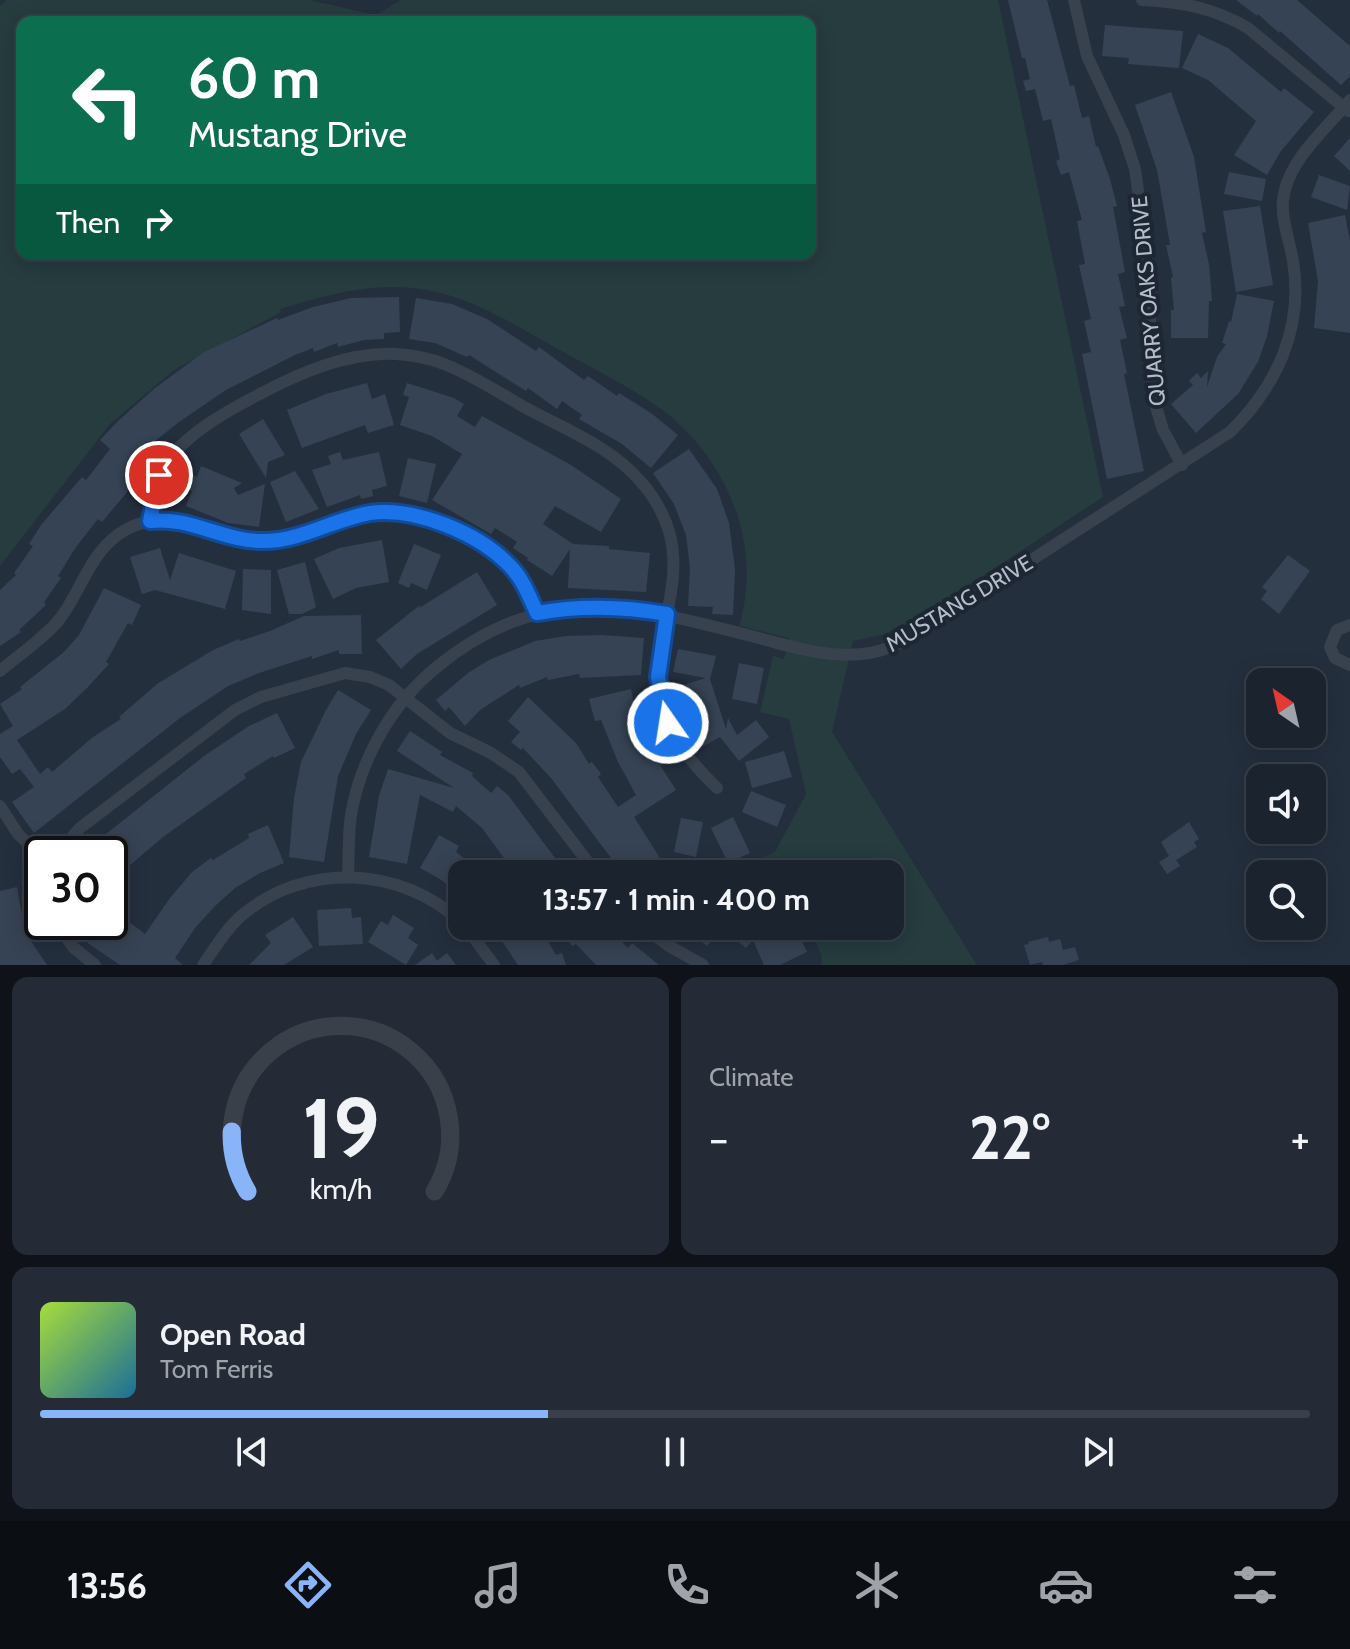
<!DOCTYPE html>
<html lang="en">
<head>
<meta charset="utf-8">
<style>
	body { margin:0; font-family:Cabin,sans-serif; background:#242b36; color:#f1f3f6; height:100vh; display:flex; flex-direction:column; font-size:30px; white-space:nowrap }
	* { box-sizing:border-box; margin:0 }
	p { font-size:26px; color:#a0a4aa }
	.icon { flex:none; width:44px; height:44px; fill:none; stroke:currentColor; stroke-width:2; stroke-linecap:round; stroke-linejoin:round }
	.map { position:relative; height:965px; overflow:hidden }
	.side { display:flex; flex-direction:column; gap:12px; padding:12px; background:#0f1319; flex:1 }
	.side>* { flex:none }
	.top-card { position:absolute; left:16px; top:16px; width:800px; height:244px; border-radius:16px; box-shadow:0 4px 20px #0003,0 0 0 2px #39404a; background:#0b6e4f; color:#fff; overflow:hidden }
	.needle { width:52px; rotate:326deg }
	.tools { position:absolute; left:1246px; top:668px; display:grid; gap:16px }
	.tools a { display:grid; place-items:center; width:80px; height:80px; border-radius:16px; background:#1b232e; box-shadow:0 4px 20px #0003,0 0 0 2px #39404a; font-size:40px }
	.speed { position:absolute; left:24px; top:836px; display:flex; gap:16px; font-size:40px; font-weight:700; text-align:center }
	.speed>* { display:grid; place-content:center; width:104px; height:104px; border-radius:50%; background:#1b232e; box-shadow:0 4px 20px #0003,0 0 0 2px #39404a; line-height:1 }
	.speed .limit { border:4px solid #111; border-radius:12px; background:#fff; color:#111 }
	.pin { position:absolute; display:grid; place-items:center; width:68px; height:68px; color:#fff; margin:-34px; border:4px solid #fff; border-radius:50%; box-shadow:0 2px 8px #0007 }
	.me { position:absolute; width:88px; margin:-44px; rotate:347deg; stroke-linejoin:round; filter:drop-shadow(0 0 6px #0008) }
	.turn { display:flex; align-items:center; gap:28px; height:168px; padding:0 40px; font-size:36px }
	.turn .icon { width:104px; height:104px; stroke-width:2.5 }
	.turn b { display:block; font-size:56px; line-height:68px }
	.then { display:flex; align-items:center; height:76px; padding:0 40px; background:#0003; gap:16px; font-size:30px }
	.big { font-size:60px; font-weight:800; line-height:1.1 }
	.side .tile { flex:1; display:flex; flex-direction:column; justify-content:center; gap:12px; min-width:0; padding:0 28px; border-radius:16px; background:#242b36 }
	.side .dial { align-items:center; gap:0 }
	.dial svg { height:208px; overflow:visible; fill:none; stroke:#39404a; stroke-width:7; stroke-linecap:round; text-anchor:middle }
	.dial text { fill:#f1f3f6; stroke:none }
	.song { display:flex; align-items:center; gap:24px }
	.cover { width:96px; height:96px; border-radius:12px; background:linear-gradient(135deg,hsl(80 70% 55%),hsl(200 70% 35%)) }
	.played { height:8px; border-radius:4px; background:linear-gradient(90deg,#8ab4f8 40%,#39404a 40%) }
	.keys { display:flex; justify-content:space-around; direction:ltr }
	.heat { display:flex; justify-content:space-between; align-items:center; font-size:44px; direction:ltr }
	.side .tiles { flex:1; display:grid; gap:12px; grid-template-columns:1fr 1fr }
	.tile:last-child { grid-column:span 2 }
	.trip { position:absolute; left:448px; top:860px; width:456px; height:80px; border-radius:16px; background:#1b232e; box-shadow:0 4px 20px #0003,0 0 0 2px #39404a; font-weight:800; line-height:80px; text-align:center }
	.dock { display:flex; height:128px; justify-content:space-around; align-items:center; background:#0b0e12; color:#a0a4aa }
	.dock .icon { width:56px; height:56px }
	.dock .current { color:#8ab4f8 }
	.dock b { font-size:36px; color:#f1f3f6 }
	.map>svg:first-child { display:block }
	.green { fill:#263c3f; fill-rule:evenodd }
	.building { fill:#364354 }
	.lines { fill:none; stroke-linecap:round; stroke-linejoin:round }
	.minor { stroke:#38414e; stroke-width:12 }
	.route-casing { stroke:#114b97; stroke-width:20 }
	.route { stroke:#1a73e8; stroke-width:14 }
	.labels { text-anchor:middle; stroke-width:8; stroke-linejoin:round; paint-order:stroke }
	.street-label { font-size:22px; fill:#b4bcc9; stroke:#1d2633 }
</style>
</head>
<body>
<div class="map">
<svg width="1350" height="965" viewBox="0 0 1350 965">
	<rect width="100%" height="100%" fill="#242f3e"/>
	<path class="green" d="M7,0H309L376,15L401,0H998L1103,497L912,622L885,634L853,641L832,732L977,965H821L822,956L808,926H890V874H766L752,863L775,852L806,794L789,719L760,712L773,656L784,659L789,638L740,626C742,614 745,602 746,590C753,519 714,446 657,406C625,384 590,367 556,348C510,322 465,293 412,288C366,283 323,296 280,309L281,312L174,370L110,424L0,566V6ZM22,22H810V254H22Z"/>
	<g class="building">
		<path d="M1008,0H1047L1070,86L1074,85L1082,118L1089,116L1096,147L1098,146L1110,179L1117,206L1113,207L1125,272L1118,274L1125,306L1119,307L1127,338L1120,340L1127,373L1124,374L1144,471L1107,479L1082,354L1091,352L1084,321L1091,319L1079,265L1085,264L1077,221L1082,220L1069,172L1061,175L1056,161L1060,159L1051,119L1043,121L1035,89L1026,91L1023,81L1030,79L1025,58H1022Z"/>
		<path d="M1236,0H1297L1350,46V76L1341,85L1280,31L1279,33L1258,14L1257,16Z"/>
		<path d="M1105,25L1183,31L1179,68L1128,64L1129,58L1102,56Z"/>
		<path d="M1198,34L1228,48L1281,92L1284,88L1314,112L1281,151L1267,175L1234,155L1256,121L1208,80L1182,68Z"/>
		<path d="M1171,92L1194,157L1197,176L1206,232L1202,233L1209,264L1212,301H1209L1208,338H1171V310H1174L1171,278L1173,277L1166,245H1170L1163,204L1157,170L1135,105Z"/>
		<path d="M1350,138V171L1334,156Z"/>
		<path d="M1229,172L1266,179L1262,201L1224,194Z"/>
		<path d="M1319,175L1350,186L1347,210L1311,197Z"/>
		<path d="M1260,206L1273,285L1236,292L1223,211Z"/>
		<path d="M1345,215L1350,241V333L1314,328L1318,281L1308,223Z"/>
		<path d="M1237,294L1274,301L1267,336L1258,362L1238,394L1196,433L1171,404L1193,385L1189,381L1197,373L1201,378L1208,371L1207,387L1217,357L1226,344L1222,343L1229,321L1231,322Z"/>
		<path d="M399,297L400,332L384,333V339L364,340L338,347L337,343L314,352L313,348L295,355L226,390L179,422L149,446L152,449L130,473L138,479L102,522L98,519L76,547L58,576L61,578L44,602L46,605L19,630L21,632L0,646V590L16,575L14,573L33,546L29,544L41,525L82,477L86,480L110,449L100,440L118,421L155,388L204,352L277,318L278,320L313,307L351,298Z"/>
		<path d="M416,298L452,304L487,319L536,351L539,347L584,380L588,376L617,396L619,393L651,413L678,435L651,468L622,444L579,419L582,415L562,401L557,409L528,388L526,391L469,355L467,357L435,343L409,339Z"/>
		<path d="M367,383L372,399L385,394L394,425L368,433L365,425L302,448L287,410L326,394Z"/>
		<path d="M407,383L454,398L464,404L457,416L475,427L482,416L571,465L621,499L601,532L555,506L543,524L573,544L609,546V549L650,553L646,592L568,588L570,549L552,576L527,560L528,558L513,548L517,542L495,528L491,534L432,500L462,454L432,436L400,425L409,397L403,395Z"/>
		<path d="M263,419L285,455L268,462L266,478L239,434Z"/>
		<path d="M689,449L717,489L729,523L735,569L733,615L712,614L713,607L688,606L690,568L686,535L674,504L653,473Z"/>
		<path d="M340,452L343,460L379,452L387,486L372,490L373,496L361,499L360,495L327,507L312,470L331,464L328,456Z"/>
		<path d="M408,458L436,464L427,503L399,496Z"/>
		<path d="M201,466L242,483L234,488L238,495L265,484L259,527L228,523L186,506L192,491L187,490L193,475L197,477Z"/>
		<path d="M295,471L319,509L286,522L270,482Z"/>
		<path d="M382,540L389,582L356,588L333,599L314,559L339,548Z"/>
		<path d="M414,544L441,555L427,590L411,583L409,588L398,583Z"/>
		<path d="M160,548L170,580L179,553L236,571L225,609L155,590L142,594L130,557Z"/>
		<path d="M1288,555L1310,571L1279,614L1261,599L1267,591L1262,587Z"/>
		<path d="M305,562L316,607L302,614H289L277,570Z"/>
		<path d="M243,569L271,570V614L242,610Z"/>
		<path d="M477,572L497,605L417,654L401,669L376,640L420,605L419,608Z"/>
		<path d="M104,588L141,605L132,625L128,623L106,662L109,664L88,687L65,709L17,740L40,774L48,767L52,772L93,737L121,719L119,717L157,684L213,650L239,639L240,641L270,631L304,616L361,615L362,654H339V650L312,659V656L259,673L228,686L180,718L34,833L12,802L34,787L20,769L12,774L0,757V734L13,726L0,704L22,689L20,687L64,652L79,635Z"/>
		<path d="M602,635L644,638L641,675L580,678L579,674L548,680L547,677L520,688L519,685L480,710L465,726L449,707L445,711L436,700L468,673L489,660L535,641L566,636Z"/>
		<path d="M678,649L716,656L710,679L726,729L728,718L737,735L756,720L769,737L739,761L720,737L700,748L682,714L674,688L706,678L673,672Z"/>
		<path d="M739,663L764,668L757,704L732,699Z"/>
		<path d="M631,689L637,718L640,717L663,764L660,765L676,790L634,817L670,874H623L551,778L523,748L521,750L511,742L520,732L508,721L528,697L576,743L589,764L592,762L601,774L598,777L618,807L636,795L618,762L601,720L595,721L589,699Z"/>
		<path d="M338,690L371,710L356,734L338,776L324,862L289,857L294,798L301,762L326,710Z"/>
		<path d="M277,713L295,748L274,758L273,756L244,774L246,778L163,837L121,873L118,869L110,880V854H81L204,756L249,726Z"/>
		<path d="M410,731L442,752L440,755L473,773L472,776L491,793L497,786L508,795L567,874H495L507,862L482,828L456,806L453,812L420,795L407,864L369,857L379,796L388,769L454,788L397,751Z"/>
		<path d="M784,751L792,777L752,788L745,762Z"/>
		<path d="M751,791L786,805L777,827L742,812Z"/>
		<path d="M733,817L750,853L728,863L711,828Z"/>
		<path d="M681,818L703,822L696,857L674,852Z"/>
		<path d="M1189,822L1199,839L1194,842L1197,847L1176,860L1180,866L1167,874L1159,862L1169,856L1161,842Z"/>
		<path d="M268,825L284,863L260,873L235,888L215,906L195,928L175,958L183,965H120L89,944L70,922H110V909L118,918L120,915L145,934L170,898L192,872L211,858L213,860L249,838L248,834Z"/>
		<path d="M439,835L459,846L456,852L484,874H462V896L440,879L420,868Z"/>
		<path d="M17,887L21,910L31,941L47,965H0V891Z"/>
		<path d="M351,908L352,918L361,917L363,944L319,946L317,910Z"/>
		<path d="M393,915L414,928L408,938L418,945L406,965L368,942L381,921L388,925Z"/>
		<path d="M293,917L313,947L284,965H249L271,943L265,935Z"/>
		<path d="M492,926H539L556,955L562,953L566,965H518Z"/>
		<path d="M559,926H606L628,948L632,943L659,965H596L576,944L572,946Z"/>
		<path d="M684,926H795L807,952L780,965H764L753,940L746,948L722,928L707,946Z"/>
		<path d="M1048,937L1049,942L1060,939L1063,950L1075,947L1079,960L1063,965H1043L1042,962L1030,965L1024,945L1029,944L1028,942Z"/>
		<path d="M432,953L437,961L447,953L456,965H415Z"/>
	</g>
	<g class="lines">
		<g class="minor">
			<path d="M1074,0L1087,56L1124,135L1135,169L1148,261L1151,293L1149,358L1154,400L1163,430L1182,465"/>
			<path d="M1142,0C1182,2 1214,8 1248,28L1348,111"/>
			<path d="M150,521C152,506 153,487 160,473C178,438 225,412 258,395C301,372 348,352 396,354C412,355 429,358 444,364C472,375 498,392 524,407C563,428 612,447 641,482C654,496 665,516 670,535C677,564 672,590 666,619C651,695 660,733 717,788"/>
			<path d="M1350,625L1337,630L1330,647L1335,658L1350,665"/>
			<path d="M0,671C20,654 42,640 59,620C83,589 90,549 127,529C172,505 211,540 256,541C295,542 329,522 367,514C412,505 480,533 510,566C523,580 529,596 537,613"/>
			<path d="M0,806L18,834L42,857"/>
			<path d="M57,854L80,828L235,710L261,697L345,673L370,677L389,685L450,733L491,753L519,772L597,874"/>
			<path d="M348,876C349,855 348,835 351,815C361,757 393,702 438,666C544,580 635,606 755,637C789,646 826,658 862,654C887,652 908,639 929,626L1230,432C1277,386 1304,327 1293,261C1290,242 1281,220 1283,201C1286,162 1326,129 1350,100"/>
			<path d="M55,922L74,948L95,965"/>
			<path d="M465,926L494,965"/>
			<path d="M642,926L669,946L703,965"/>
			<path d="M203,965C215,948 226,929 241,916C305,861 402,866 462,923"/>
		</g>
	</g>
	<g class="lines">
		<defs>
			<path id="route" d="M159,475L150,521C190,516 224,542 264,541C301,541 334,519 370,513C415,507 479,533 510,566C523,579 529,596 537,613C581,605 622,606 667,614L658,677L668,723"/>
		</defs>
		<use href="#route" class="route-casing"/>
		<use href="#route" class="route"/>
	</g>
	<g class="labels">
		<g class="street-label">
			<text transform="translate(1148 301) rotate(-95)" y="8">QUARRY OAKS DRIVE</text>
			<text transform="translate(959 603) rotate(-31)" y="8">MUSTANG DRIVE</text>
		</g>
	</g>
</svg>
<div class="tools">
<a><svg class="needle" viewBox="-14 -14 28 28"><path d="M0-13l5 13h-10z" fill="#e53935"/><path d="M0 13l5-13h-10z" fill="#a0a4aa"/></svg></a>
<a><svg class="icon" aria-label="sound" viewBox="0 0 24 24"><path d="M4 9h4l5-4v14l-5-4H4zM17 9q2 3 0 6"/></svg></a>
<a><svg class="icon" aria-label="search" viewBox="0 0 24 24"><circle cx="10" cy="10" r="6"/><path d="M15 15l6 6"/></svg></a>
</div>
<div class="speed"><div class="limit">30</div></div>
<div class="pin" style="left:159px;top:475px;background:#d93025"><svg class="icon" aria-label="arrive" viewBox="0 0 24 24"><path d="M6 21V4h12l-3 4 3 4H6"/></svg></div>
<svg class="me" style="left:668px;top:723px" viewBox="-20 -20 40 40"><circle r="17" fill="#1a73e8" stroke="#fff" stroke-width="3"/><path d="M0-11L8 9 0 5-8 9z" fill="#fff"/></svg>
<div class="trip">13:57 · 1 min · 400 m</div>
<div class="top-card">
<div class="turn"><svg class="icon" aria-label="left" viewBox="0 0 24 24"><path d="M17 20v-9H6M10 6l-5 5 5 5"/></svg><div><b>60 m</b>Mustang Drive</div></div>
<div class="then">Then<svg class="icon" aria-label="right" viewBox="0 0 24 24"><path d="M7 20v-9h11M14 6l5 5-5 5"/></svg></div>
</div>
</div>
<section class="side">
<div class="tiles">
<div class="tile dial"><svg viewBox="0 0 100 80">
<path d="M14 69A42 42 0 1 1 86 69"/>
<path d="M14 69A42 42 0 0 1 8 46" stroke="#8ab4f8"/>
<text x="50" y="56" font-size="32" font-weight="700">19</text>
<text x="50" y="72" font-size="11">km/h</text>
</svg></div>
<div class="tile"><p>Climate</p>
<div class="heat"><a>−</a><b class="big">22°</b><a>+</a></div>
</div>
<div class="tile">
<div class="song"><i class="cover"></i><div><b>Open Road</b><p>Tom Ferris</p></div></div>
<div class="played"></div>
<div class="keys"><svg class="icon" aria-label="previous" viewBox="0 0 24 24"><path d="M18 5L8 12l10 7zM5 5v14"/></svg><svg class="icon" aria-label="pause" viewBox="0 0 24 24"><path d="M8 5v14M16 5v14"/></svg><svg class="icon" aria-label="next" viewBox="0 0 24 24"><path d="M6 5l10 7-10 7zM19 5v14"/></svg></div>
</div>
</div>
</section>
<nav class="dock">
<b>13:56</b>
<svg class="icon current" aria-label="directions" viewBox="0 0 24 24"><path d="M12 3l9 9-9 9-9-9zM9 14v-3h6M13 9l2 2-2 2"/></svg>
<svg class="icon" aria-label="music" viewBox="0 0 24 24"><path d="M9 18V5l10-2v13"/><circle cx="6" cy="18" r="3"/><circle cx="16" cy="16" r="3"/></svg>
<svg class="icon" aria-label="phone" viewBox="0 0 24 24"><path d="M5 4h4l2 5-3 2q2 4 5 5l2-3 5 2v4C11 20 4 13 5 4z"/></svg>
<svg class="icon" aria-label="climate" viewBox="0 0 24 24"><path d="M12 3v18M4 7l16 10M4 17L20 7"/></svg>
<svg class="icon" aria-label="car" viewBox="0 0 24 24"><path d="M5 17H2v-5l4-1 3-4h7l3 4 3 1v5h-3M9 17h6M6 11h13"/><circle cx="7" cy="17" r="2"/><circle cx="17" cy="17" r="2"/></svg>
<svg class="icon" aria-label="filters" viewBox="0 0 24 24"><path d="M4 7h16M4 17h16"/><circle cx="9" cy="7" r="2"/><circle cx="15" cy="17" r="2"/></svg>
</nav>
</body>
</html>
